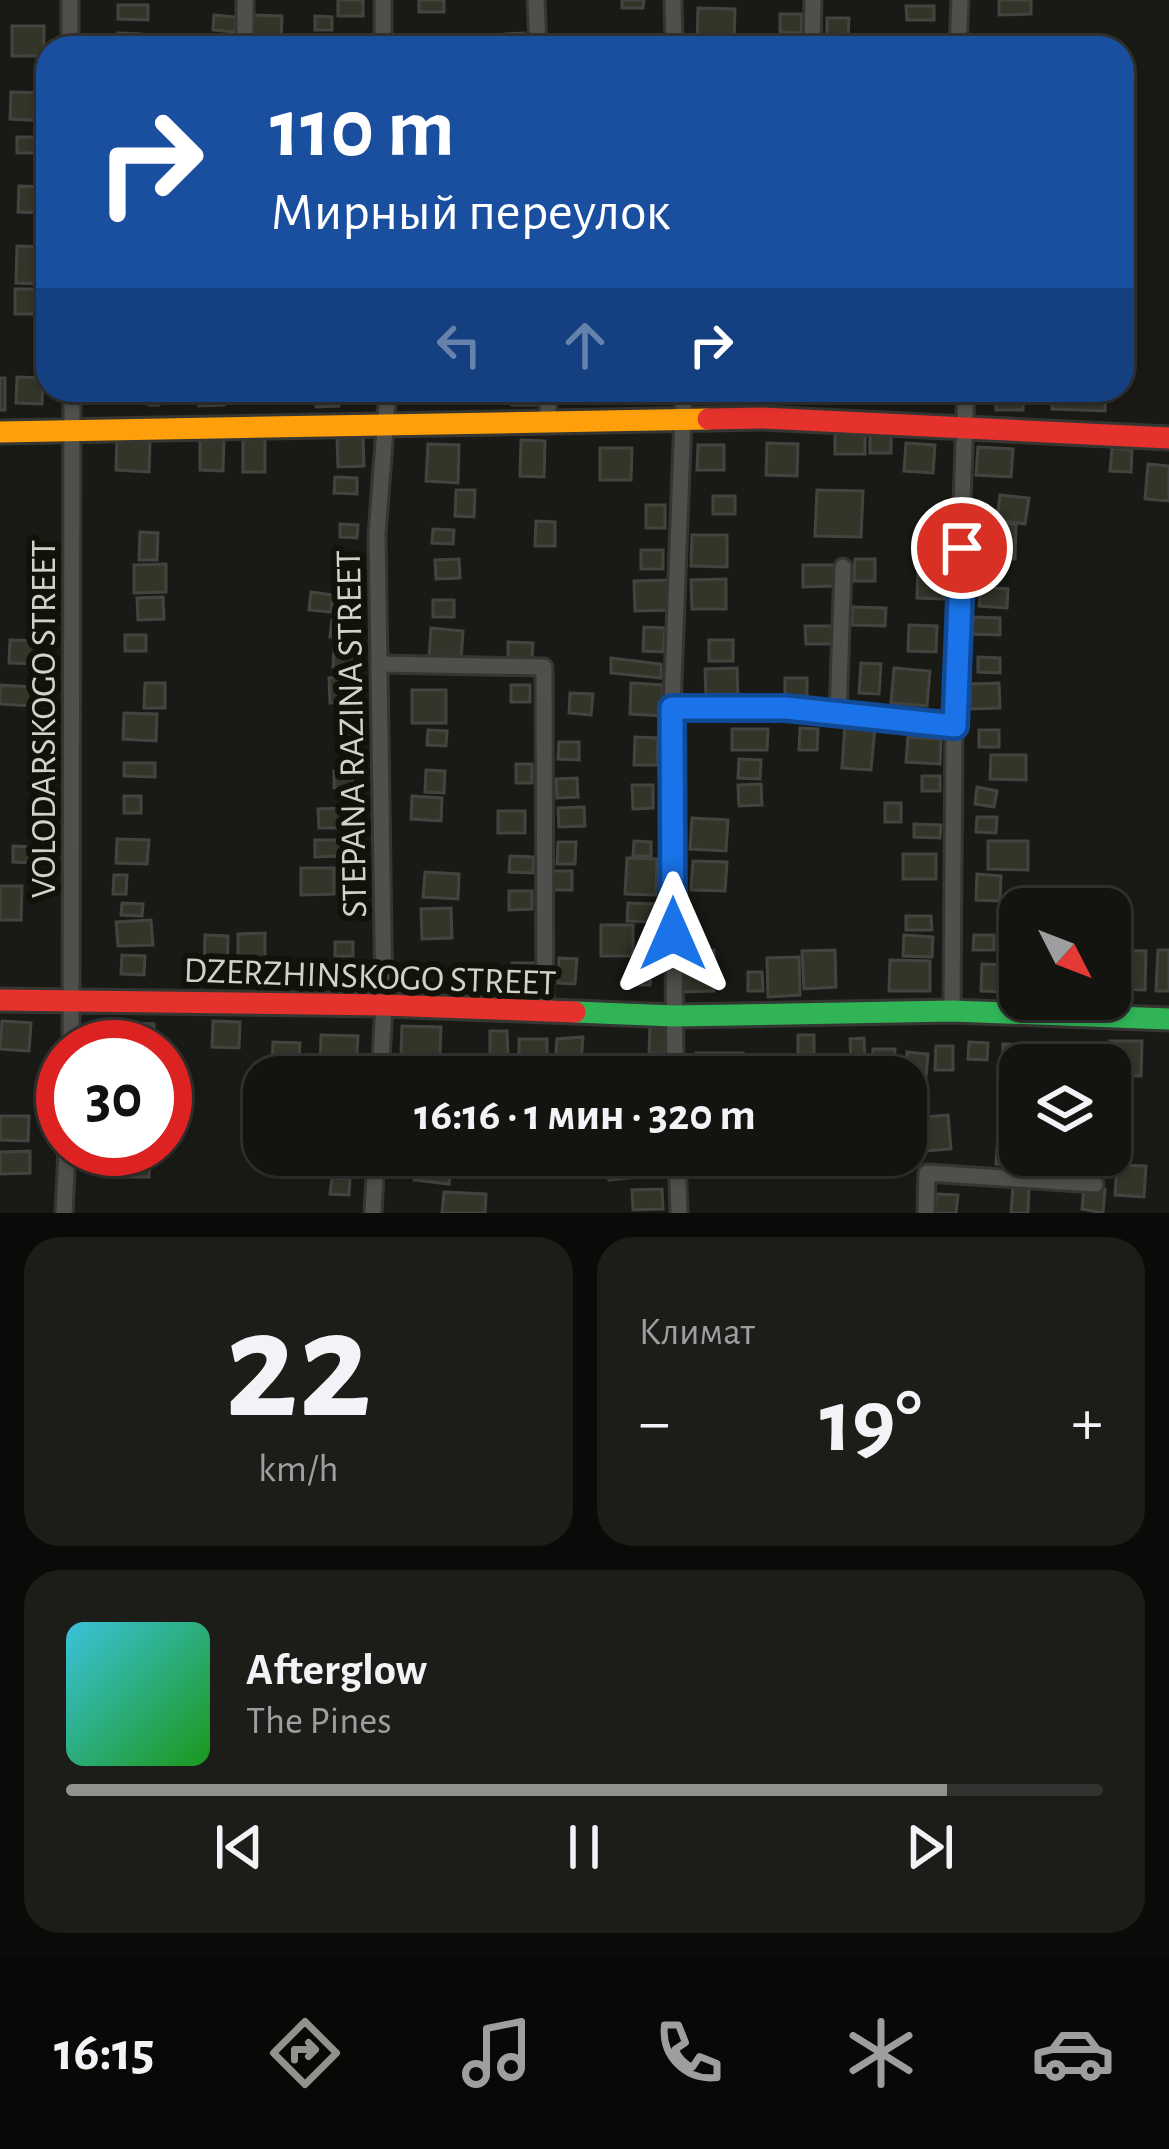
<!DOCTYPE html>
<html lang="ru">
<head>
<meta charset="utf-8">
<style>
	body { margin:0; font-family:"Alegreya Sans",sans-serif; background:#1c1d19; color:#f1f3f6; height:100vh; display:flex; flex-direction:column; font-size:45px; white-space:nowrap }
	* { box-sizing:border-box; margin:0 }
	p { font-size:39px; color:#9d9e9f }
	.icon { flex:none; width:66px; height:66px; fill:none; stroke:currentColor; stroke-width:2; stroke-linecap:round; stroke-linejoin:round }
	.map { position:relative; height:1213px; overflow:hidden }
	.side { display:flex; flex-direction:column; gap:24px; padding:24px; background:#0a0b09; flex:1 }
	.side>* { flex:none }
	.guide { position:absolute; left:36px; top:36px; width:1098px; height:366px; border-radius:36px; box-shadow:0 3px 9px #0004,0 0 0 3px #323330; background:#1a4fa0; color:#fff; overflow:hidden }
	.needle { width:78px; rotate:132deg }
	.fabs { position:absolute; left:999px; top:888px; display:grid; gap:24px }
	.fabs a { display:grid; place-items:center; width:132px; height:132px; border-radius:24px; background:#131410; box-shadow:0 3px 9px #0004,0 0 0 3px #323330; font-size:60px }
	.speed { position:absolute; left:36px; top:1020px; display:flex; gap:24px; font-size:60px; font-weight:700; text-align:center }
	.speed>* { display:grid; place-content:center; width:156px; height:156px; border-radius:50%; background:#131410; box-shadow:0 3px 9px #0004,0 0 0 3px #323330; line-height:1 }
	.speed .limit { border:18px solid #d22; background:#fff; color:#111 }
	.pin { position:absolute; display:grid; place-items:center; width:102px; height:102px; color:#fff; margin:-51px; border:6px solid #fff; border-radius:50%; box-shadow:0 3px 12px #0007 }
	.me { position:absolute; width:132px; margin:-66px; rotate:0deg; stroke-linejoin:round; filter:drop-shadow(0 0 9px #0008) }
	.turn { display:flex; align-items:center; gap:42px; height:252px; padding:0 36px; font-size:54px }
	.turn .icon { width:156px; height:156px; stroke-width:2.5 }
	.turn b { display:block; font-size:84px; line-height:102px }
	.lanes { display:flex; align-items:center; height:114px; padding:0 36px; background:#0003; justify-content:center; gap:60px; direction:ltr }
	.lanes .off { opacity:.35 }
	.big { font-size:90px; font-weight:700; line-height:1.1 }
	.side .card { flex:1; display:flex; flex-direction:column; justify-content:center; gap:18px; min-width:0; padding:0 42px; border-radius:36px; background:#1c1d19 }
	.side .dial { align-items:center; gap:0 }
	.dial b { font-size:156px; line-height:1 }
	.song { display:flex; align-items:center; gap:36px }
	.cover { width:144px; height:144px; border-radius:18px; background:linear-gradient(135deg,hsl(190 70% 55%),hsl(120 70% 35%)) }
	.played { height:12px; border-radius:6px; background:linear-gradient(90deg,#90928b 85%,#323330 85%) }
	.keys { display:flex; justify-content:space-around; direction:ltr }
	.heat { display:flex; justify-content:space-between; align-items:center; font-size:66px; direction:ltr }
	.side .tiles { flex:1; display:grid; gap:24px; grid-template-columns:1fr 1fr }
	.card:last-child { grid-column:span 2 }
	.trip { position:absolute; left:243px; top:1056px; width:684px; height:120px; border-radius:36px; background:#131410; box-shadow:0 3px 9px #0004,0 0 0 3px #323330; font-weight:700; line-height:120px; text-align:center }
	.menu { display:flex; height:192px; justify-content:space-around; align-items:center; background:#080806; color:#9d9e9f }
	.menu .icon { width:84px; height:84px }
	.menu .on { color:#90928b }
	.menu b { font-size:54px; color:#f1f3f6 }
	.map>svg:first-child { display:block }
	.building { fill:#333529; stroke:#434440; stroke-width:3 }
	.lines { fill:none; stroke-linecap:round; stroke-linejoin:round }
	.street-casing { stroke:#353532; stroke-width:21 }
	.fast-casing { stroke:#353532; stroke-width:27 }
	.slow-casing { stroke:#353532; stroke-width:27 }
	.jam-casing { stroke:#353532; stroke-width:27 }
	.street { stroke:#4f504b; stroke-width:15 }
	.fast { stroke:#30b455; stroke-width:21 }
	.slow { stroke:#ff9f0a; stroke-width:21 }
	.jam { stroke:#e5322d; stroke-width:21 }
	.route-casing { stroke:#114b97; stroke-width:30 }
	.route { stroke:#1a73e8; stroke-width:21 }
	.labels { text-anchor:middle; stroke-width:12; stroke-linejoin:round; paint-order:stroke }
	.street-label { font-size:36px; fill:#d0d2cb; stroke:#11130a }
</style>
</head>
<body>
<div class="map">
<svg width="1169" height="1213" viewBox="0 0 1169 1213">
	<rect width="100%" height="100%" fill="#191a15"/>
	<g class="building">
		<rect x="338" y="0" width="25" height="16"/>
		<rect x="419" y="0" width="25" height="12"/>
		<path d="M622,0H644L643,8H622Z"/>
		<path d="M999,0H1031V14L999,15Z"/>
		<path d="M118,5H148V20L118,19Z"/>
		<path d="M906,6H934V20H907Z"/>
		<path d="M698,8L735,9L734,43L697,42Z"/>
		<path d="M780,14H802L801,33L780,32Z"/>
		<path d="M214,15L236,17L235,32L213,30Z"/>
		<path d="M250,15L282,16L281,42L249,41Z"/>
		<path d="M315,16L332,17V30H315Z"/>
		<path d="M827,18H849L848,37L827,36Z"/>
		<rect x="12" y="26" width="32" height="30"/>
		<path d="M118,33L140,34L139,48H116Z"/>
		<path d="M524,33L525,48H506L505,34Z"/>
		<path d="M627,35L648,36V48H627Z"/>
		<path d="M997,36H1018V48H996Z"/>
		<rect x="550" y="38" width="21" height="10"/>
		<path d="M416,41H436L435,48H416Z"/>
		<path d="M11,92L46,93L45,121L10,119Z"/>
		<path d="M17,137H42L41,153H17Z"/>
		<path d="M19,186L45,187L44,213L18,212Z"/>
		<path d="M17,246L44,247L43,284L16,283Z"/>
		<rect x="15" y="289" width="31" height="25"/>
		<path d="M17,377L43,378L42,404L16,403Z"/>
		<rect x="0" y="378" width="5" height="32"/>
		<rect x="149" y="390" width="10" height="15"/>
		<path d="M198,390H224V405L199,406Z"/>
		<path d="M275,390H301V403H276Z"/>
		<path d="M315,390H338L339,406L316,407Z"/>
		<path d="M426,390H453V398L427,399Z"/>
		<path d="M512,390H539L540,405H512Z"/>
		<path d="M641,390H663L662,400H641Z"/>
		<rect x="996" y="390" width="27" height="20"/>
		<path d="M1052,390H1106L1105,411L1052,409Z"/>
		<rect x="835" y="427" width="30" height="27"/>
		<rect x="870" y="428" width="21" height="25"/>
		<path d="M200,437L224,438L223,471L200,470Z"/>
		<path d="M363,437L364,466L338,467L337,438Z"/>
		<rect x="243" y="438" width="22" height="34"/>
		<path d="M117,439L150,441L149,472L116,470Z"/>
		<path d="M521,440L545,441L544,477L520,476Z"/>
		<path d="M767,443L798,444L797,476L766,475Z"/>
		<path d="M906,443L935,445L933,473L904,471Z"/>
		<path d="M428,444L459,445L458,483L426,481Z"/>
		<path d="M698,445H724V470H697Z"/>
		<path d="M978,447L1013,449L1011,477L976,475Z"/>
		<path d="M600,448H632L631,480H600Z"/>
		<path d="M1112,448L1132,450L1131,472L1110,471Z"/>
		<path d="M1148,464L1169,466V501L1145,499Z"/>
		<path d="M335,477L357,478V494L334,493Z"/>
		<path d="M456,490H475L474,517L455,516Z"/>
		<path d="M817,490L863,491L861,537L815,536Z"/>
		<path d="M1000,495L1029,498L1025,524L997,520Z"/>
		<rect x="713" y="496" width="22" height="18"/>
		<rect x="646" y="505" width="19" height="23"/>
		<path d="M536,521L555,522V546H535Z"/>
		<path d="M981,523L1016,524L1015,559H980Z"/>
		<path d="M340,524L358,525L357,538L340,537Z"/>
		<path d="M433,529L454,530L453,544L432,543Z"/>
		<path d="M140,532L158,533L157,560H139Z"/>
		<path d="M692,535H727V567L691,566Z"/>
		<path d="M921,539L944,540L943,558L920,557Z"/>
		<rect x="641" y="550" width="22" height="19"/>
		<path d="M342,557L359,558L357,585L340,584Z"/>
		<path d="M459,559L460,578L436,579L435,560Z"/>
		<path d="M855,559H875V581H854Z"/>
		<path d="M166,564V592L134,593V565Z"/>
		<path d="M803,565H834V586L803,587Z"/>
		<path d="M918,571H946L945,599L917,598Z"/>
		<path d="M726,579V609H692L691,580Z"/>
		<path d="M670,580L671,610L635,611L634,581Z"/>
		<path d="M981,587L1008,589L1007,608L979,606Z"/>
		<path d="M311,592L333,595L331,612L309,610Z"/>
		<path d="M163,597L164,619L138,620L137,598Z"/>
		<rect x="433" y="600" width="21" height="17"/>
		<path d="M852,607L886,608L885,626L852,625Z"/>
		<path d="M972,617L1000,618V635L971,634Z"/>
		<path d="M332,620L356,622L354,639L330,637Z"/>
		<path d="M909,625L937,626L936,652L908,651Z"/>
		<path d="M805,626H832V644H806Z"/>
		<path d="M644,627L665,628L663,652L643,651Z"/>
		<path d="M431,628L463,631L461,661L429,659Z"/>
		<rect x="125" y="635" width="21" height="16"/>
		<path d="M10,640L39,641V664L9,663Z"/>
		<rect x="709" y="640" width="24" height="21"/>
		<path d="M508,642L533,643L532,659H508Z"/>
		<path d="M334,649L360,650L359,668L333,667Z"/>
		<path d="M978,657L1000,658V673L978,672Z"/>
		<path d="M611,658L661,664V678L611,673Z"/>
		<path d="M861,663L881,664L879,694L859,693Z"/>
		<path d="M737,668L738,698H706L705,669Z"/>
		<path d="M894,668L930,671L927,706L891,703Z"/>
		<path d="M359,676L360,701L330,703L329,678Z"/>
		<rect x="785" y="678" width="22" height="19"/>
		<path d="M145,683H165V708H144Z"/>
		<path d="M631,683L663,685L662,716L630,714Z"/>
		<path d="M999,683L1000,708L970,709V684Z"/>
		<path d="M0,685L33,687L32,706L0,704Z"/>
		<rect x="511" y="685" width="19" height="17"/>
		<rect x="412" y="690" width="34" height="33"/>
		<path d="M570,693L593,694L591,715L569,713Z"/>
		<path d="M340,712L359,713L358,737H340Z"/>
		<path d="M124,713L157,714L156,741L123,739Z"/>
		<path d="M845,725L875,727L871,770L842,768Z"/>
		<path d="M800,728L818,729L817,750H799Z"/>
		<path d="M732,729H768L767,750H732Z"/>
		<path d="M428,730L447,731L446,746L427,745Z"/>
		<rect x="979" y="730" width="20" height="17"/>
		<path d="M635,737L658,738L657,765H634Z"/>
		<path d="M908,737L941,739L940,764L906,762Z"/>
		<path d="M559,742H579V760L558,759Z"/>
		<path d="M991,755H1026V780L990,779Z"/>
		<path d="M739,759L761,760L760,779L738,778Z"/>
		<path d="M124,763H155V777L124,776Z"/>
		<rect x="516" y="764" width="16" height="19"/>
		<path d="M426,770L445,771L444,793L425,792Z"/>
		<path d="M334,771L353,772L352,789L334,788Z"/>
		<rect x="922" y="776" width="18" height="15"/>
		<path d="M577,778L578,797L557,798L556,779Z"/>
		<path d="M761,784L762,805L739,806L738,785Z"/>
		<path d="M632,785H653V808L633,809Z"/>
		<path d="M977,787L997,791L994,807L975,804Z"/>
		<rect x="124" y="796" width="17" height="17"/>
		<path d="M412,796L442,798L441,821L411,819Z"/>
		<rect x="885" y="803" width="16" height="19"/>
		<path d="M584,807L585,826L559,827L558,808Z"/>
		<path d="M342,808V828H319L318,809Z"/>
		<rect x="498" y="811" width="27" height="22"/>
		<path d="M977,817H997L996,833L976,832Z"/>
		<path d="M692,818L728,820L726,851L690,849Z"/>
		<path d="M914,824L941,825L940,838L914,837Z"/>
		<path d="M117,839L149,840L147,864L116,863Z"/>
		<path d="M315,840H340V856L315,857Z"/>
		<path d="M634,841L651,842V856H633Z"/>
		<path d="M988,841H1028V870L988,869Z"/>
		<path d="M558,842H576L575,864H557Z"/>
		<path d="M13,846L33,847V863L13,862Z"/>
		<rect x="903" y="854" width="33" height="25"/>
		<path d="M510,856L534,857L533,873L509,872Z"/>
		<path d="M627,858L657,859L656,895L625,894Z"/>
		<path d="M693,861L727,862L725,891L691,890Z"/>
		<path d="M301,868H334V894L301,895Z"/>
		<rect x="552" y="871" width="20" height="19"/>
		<path d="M425,872L459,874L458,899L423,897Z"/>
		<path d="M977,874L1001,876L1000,901L976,900Z"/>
		<path d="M114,875H127L126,894H113Z"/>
		<path d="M0,886H22L21,920H0Z"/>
		<path d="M509,891H532V909L509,910Z"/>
		<path d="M122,903L143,904L142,916L121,915Z"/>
		<path d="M628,903L655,904L654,922L627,921Z"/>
		<path d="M451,908L452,938L422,939L421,909Z"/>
		<path d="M906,916H931L932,930H906Z"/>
		<path d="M151,920L153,945L118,946L116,922Z"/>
		<rect x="601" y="925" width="32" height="31"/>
		<path d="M265,933V977H238V934Z"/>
		<path d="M205,935L228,936L227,971L204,970Z"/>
		<path d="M904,935L933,937L932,957L903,956Z"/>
		<path d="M974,935H994V950H973Z"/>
		<rect x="335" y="942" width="18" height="14"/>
		<path d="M714,950V991L683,992V951Z"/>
		<path d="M835,950L836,987L804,989L802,951Z"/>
		<path d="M1113,950L1146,951L1145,990L1112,989Z"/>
		<path d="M1158,950H1169V991H1156Z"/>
		<path d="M122,955L145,956L144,975L121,974Z"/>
		<path d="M799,957L800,995L768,997L767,958Z"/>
		<path d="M559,958L577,959L575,984L558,983Z"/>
		<path d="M890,960L930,961V991H889Z"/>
		<path d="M512,963H533V982H511Z"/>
		<path d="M982,964L1009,965L1008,992L981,991Z"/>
		<path d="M630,967L651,968L650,985H630Z"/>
		<path d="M748,972H762L763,991H748Z"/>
		<path d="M1047,999H1078L1077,1005L1047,1004Z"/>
		<path d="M2,1021L31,1023L29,1051L0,1049Z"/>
		<path d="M213,1021L240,1022L239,1048L212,1047Z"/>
		<path d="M123,1023L154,1024V1047H122Z"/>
		<path d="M402,1026L441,1027L440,1055L401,1054Z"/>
		<path d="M650,1027H666L665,1054H649Z"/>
		<path d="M490,1031H507L508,1054L490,1055Z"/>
		<path d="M321,1035L358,1036L356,1071L320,1070Z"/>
		<rect x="798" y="1035" width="16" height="19"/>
		<path d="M583,1037L580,1077H554L557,1039Z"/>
		<path d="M864,1038L865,1061L851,1062L850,1039Z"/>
		<rect x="519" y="1039" width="28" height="38"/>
		<path d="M1110,1041H1142L1141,1076L1110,1075Z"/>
		<path d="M273,1042L300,1043L298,1069L272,1068Z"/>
		<path d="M969,1042L988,1043L987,1060L968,1059Z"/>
		<path d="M1003,1044L1036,1045V1065H1020V1081H1002Z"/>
		<path d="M936,1046H953V1070H935Z"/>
		<path d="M873,1049H895L894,1077H873Z"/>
		<path d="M1043,1049L1071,1052L1069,1065H1042Z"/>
		<path d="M907,1052L928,1054L925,1087L906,1086Z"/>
		<rect x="696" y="1053" width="47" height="24"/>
		<path d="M418,1063L444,1065V1077H418Z"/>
		<rect x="823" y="1066" width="21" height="11"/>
		<rect x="1110" y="1093" width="7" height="30"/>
		<path d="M948,1115L951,1149L926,1151L923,1117Z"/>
		<path d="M0,1116H29L28,1141L0,1140Z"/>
		<path d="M998,1134L1017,1135L1015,1165L996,1164Z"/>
		<path d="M30,1151V1173L0,1174V1152Z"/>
		<path d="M112,1151H150L149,1177H112Z"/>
		<rect x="319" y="1155" width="39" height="6"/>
		<path d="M416,1155H452L449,1184L414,1180Z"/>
		<path d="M607,1155H638L640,1177L609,1180Z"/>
		<path d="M1031,1155H1052L1051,1167L1030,1166Z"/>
		<path d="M1076,1155H1093L1092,1169L1075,1168Z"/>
		<path d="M1117,1165L1146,1166L1144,1197L1115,1195Z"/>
		<path d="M332,1178L350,1179L349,1195L330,1194Z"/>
		<path d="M1013,1185L1029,1186L1028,1213H1011Z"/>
		<path d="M1084,1187L1105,1189L1103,1213L1082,1209Z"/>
		<path d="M662,1189L663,1209L633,1210L632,1190Z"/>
		<path d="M444,1192L486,1194L485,1213H442Z"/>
		<path d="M937,1194L958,1195L956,1213H935Z"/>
	</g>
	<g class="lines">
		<defs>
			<g id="street">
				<path d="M70,0V48"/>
				<path d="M245,0V48"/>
				<path d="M383,0V48"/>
				<path d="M536,0L538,48"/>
				<path d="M673,0L674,48"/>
				<path d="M812,48L813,0"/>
				<path d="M958,48L960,0"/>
				<path d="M548,390V419"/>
				<path d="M379,664L544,667L545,1013"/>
				<path d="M672,708H786L954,726"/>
				<path d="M838,714L843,567"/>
				<path d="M952,1011L954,726L966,390"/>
				<path d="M71,1047L72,390"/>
				<path d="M380,1077L384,1005L377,535L388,390"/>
				<path d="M675,1077L672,708L684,390"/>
				<path d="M677,1155L679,1213"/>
				<path d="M64,1213L67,1149"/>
				<path d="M373,1213L376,1155"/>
				<path d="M926,1213L927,1173L1095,1184"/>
			</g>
			<path id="fast" d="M575,1012L674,1016L952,1011L1169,1019"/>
			<path id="slow" d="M0,432L708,419"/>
			<g id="jam">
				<path d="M708,419L763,418L1169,438"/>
				<path d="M0,1000L384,1005L575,1012"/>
			</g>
		</defs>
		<use href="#street" class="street-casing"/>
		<use href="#fast" class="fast-casing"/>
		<use href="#slow" class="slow-casing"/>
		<use href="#jam" class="jam-casing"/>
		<use href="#street" class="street"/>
		<use href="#fast" class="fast"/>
		<use href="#slow" class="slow"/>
		<use href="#jam" class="jam"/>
	</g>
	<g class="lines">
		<defs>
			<path id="route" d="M673,934L672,708H786L955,726L962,548"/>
		</defs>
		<use href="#route" class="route-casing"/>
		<use href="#route" class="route"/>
	</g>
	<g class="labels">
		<g class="street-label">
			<text transform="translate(42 719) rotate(-90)" y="13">VOLODARSKOGO STREET</text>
			<text transform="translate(350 734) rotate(-91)" y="13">STEPANA RAZINA STREET</text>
			<text transform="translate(370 975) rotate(2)" y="13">DZERZHINSKOGO STREET</text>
		</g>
	</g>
</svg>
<div class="fabs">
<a><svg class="needle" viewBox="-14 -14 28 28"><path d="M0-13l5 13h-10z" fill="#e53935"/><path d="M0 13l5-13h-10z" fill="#9d9e9f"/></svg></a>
<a><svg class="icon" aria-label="layers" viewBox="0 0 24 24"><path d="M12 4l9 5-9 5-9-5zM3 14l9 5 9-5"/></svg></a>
</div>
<div class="speed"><div class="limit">30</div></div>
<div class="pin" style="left:962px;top:548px;background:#d93025"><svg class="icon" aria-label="arrive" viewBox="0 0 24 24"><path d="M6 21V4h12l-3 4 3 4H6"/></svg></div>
<svg class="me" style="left:673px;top:934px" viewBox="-20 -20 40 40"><path d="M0-17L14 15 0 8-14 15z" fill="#1a73e8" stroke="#fff" stroke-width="4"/></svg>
<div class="trip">16:16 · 1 мин · 320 m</div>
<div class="guide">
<div class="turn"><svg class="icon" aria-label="right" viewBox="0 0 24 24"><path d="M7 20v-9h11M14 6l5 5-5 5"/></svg><div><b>110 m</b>Мирный переулок</div></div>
<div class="lanes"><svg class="icon off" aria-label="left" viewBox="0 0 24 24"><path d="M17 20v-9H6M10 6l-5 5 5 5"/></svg><svg class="icon off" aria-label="ahead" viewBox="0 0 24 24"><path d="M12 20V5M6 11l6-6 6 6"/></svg><svg class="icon" aria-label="right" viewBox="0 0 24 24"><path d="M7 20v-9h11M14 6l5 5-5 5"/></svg></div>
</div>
</div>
<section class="side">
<div class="tiles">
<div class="card dial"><b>22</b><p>km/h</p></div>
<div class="card"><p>Климат</p>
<div class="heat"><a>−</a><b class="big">19°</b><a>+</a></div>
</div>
<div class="card">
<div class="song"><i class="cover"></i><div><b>Afterglow</b><p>The Pines</p></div></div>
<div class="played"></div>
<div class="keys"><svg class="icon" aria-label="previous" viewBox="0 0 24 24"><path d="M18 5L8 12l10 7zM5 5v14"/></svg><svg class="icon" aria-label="pause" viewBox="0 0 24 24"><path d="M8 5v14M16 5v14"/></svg><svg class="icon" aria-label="next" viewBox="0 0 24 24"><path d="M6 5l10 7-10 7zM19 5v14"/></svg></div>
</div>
</div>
</section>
<nav class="menu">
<b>16:15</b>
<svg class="icon on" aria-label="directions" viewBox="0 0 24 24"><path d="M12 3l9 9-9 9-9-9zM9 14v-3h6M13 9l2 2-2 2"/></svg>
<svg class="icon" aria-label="music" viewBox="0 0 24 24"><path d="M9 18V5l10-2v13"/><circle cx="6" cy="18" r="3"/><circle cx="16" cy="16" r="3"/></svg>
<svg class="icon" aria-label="phone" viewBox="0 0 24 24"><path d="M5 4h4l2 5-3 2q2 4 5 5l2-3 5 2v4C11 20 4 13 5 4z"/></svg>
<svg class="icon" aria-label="climate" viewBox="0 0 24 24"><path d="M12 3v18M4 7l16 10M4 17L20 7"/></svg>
<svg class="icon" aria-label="car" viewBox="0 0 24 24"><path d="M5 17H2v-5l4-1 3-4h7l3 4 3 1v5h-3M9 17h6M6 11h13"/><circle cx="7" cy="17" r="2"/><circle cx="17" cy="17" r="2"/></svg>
</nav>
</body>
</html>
